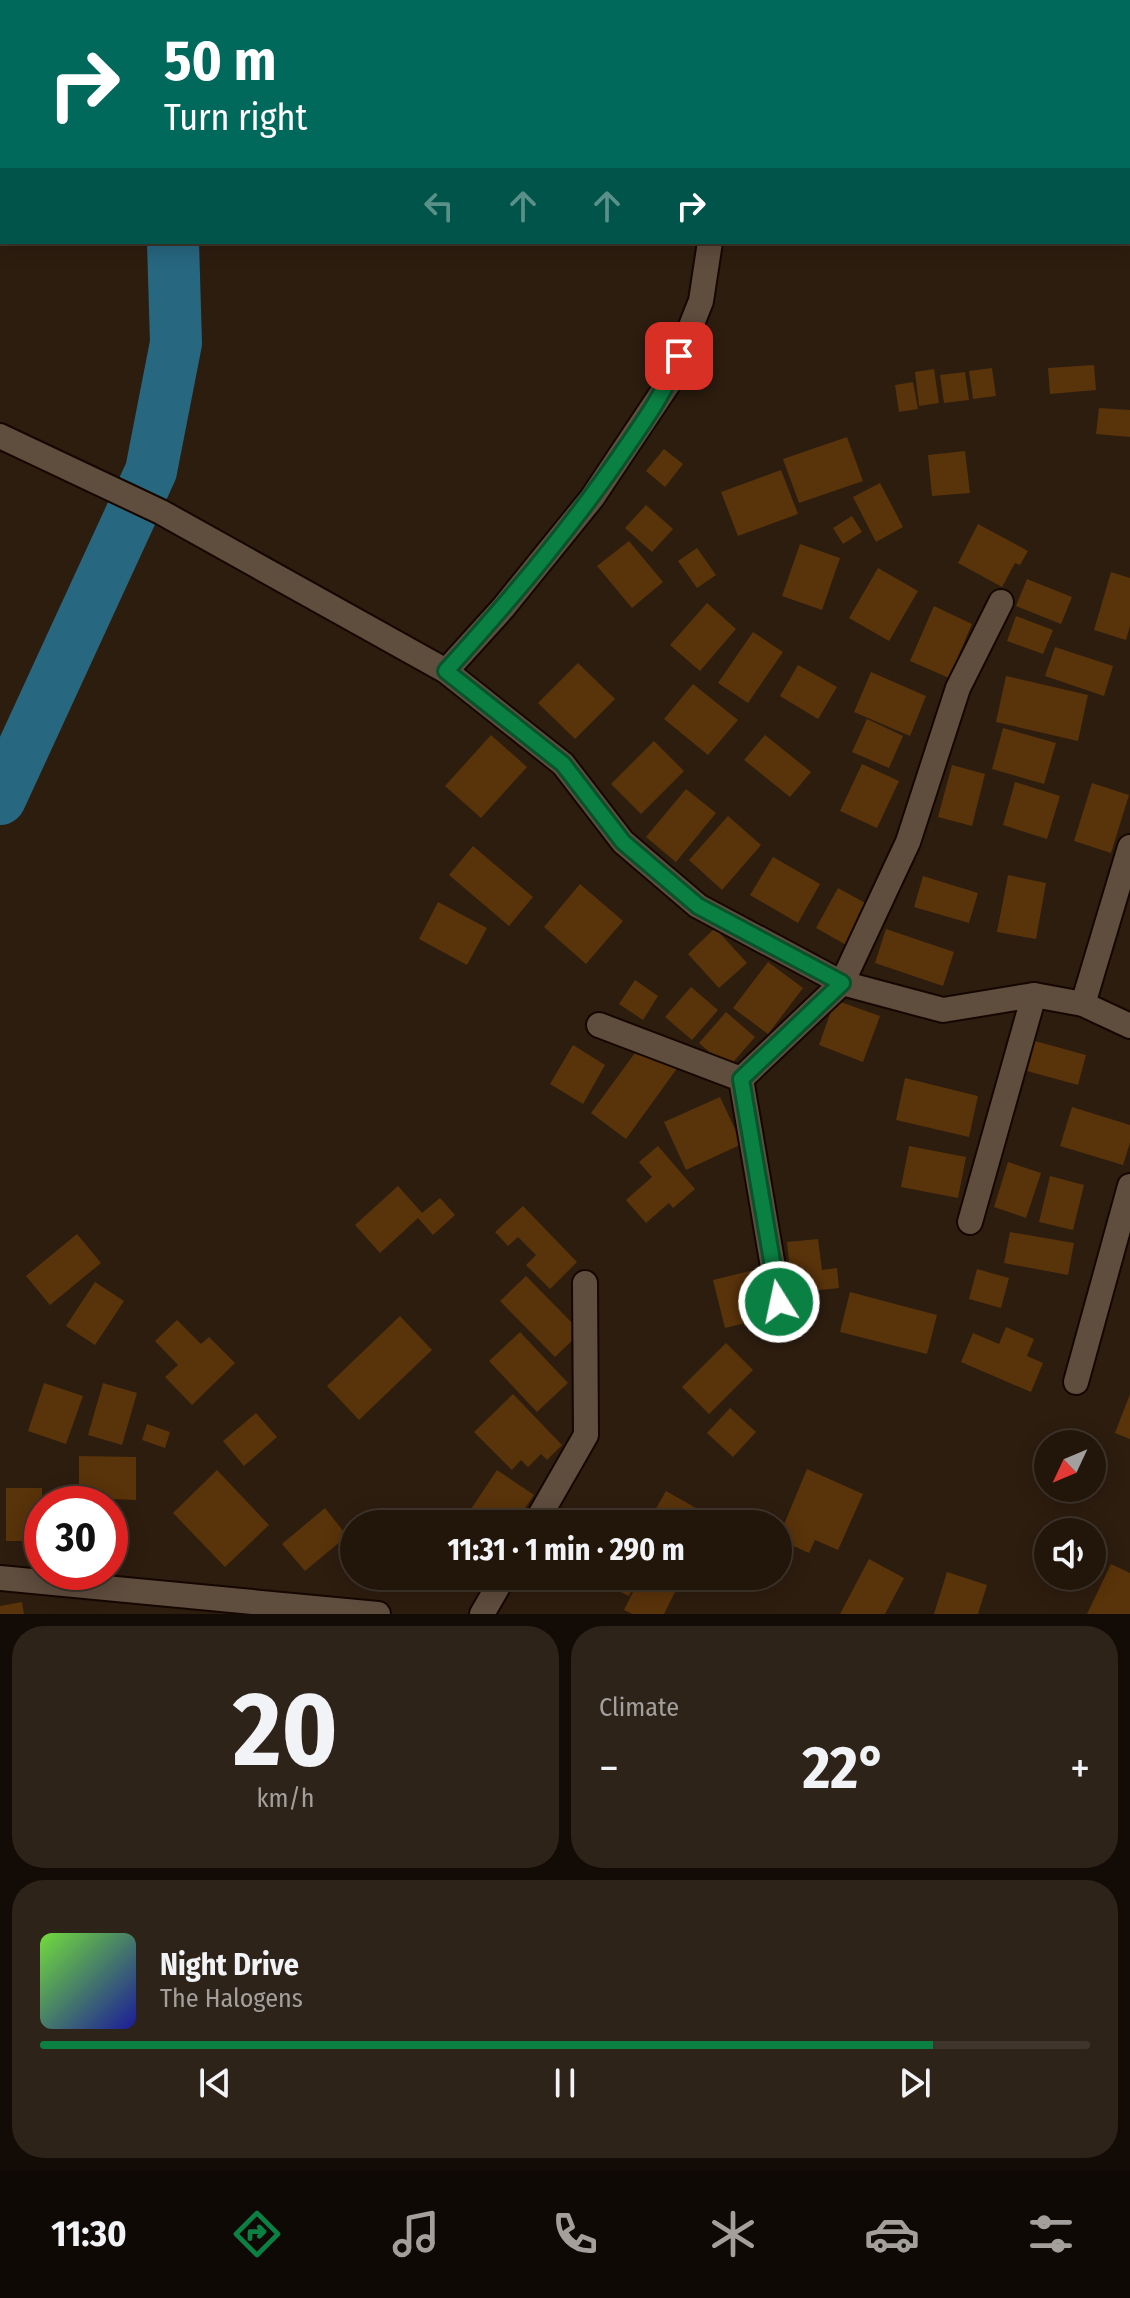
<!DOCTYPE html>
<html lang="en">
<head>
<meta charset="utf-8">
<style>
	body { margin:0; font-family:"Fira Sans Condensed",sans-serif; background:#2e2319; color:#f1f3f6; height:100vh; display:flex; flex-direction:column; font-size:30px; white-space:nowrap }
	* { box-sizing:border-box; margin:0 }
	p { font-size:26px; color:#a29f9d }
	.icon { flex:none; width:44px; height:44px; fill:none; stroke:currentColor; stroke-width:2; stroke-linecap:round; stroke-linejoin:round }
	.map { position:relative; height:1614px; overflow:hidden }
	.sheet { display:flex; flex-direction:column; gap:12px; padding:12px; background:#130c06; flex:1 }
	.sheet>* { flex:none }
	.hud { position:absolute; left:0px; top:0px; width:1130px; height:244px; box-shadow:0 4px 20px #0003,0 0 0 2px #3f352c; background:#00695c; color:#fff; overflow:hidden }
	.needle { width:52px; rotate:226deg }
	.tools { position:absolute; left:1034px; top:1430px; display:grid; gap:16px }
	.tools a { display:grid; place-items:center; width:72px; height:72px; border-radius:50%; background:#22160b; box-shadow:0 4px 20px #0003,0 0 0 2px #3f352c; font-size:40px }
	.speed { position:absolute; left:24px; top:1486px; display:flex; gap:16px; font-size:40px; font-weight:700; text-align:center }
	.speed>* { display:grid; place-content:center; width:104px; height:104px; border-radius:50%; background:#22160b; box-shadow:0 4px 20px #0003,0 0 0 2px #3f352c; line-height:1 }
	.speed .limit { border:12px solid #d22; background:#fff; color:#111 }
	.pin { position:absolute; display:grid; place-items:center; width:68px; height:68px; color:#fff; margin:-34px; border-radius:16px; box-shadow:0 4px 12px #0006 }
	.me { position:absolute; width:88px; margin:-44px; rotate:350deg; stroke-linejoin:round; filter:drop-shadow(0 0 6px #0008) }
	.turn { display:flex; align-items:center; gap:28px; height:168px; padding:0 32px; font-size:36px }
	.turn .icon { width:104px; height:104px; stroke-width:2.5 }
	.turn b { display:block; font-size:56px; line-height:68px }
	.lanes { display:flex; align-items:center; height:76px; padding:0 32px; background:#0003; justify-content:center; gap:40px; direction:ltr }
	.lanes .off { opacity:.35 }
	.big { font-size:60px; font-weight:700; line-height:1.1 }
	.sheet .card { flex:1; display:flex; flex-direction:column; justify-content:center; gap:12px; min-width:0; padding:0 28px; border-radius:32px; background:#2e2319 }
	.sheet .dial { align-items:center; gap:0 }
	.dial b { font-size:104px; line-height:1 }
	.song { display:flex; align-items:center; gap:24px }
	.cover { width:96px; height:96px; border-radius:12px; background:linear-gradient(135deg,hsl(100 70% 55%),hsl(240 70% 35%)) }
	.played { height:8px; border-radius:4px; background:linear-gradient(90deg,#0b8043 85%,#3f352c 85%) }
	.keys { display:flex; justify-content:space-around; direction:ltr }
	.heat { display:flex; justify-content:space-between; align-items:center; font-size:44px; direction:ltr }
	.sheet .tiles { flex:1; display:grid; gap:12px; grid-template-columns:1fr 1fr }
	.card:last-child { grid-column:span 2 }
	.trip { position:absolute; left:340px; top:1510px; width:452px; height:80px; border-radius:40px; background:#22160b; box-shadow:0 4px 20px #0003,0 0 0 2px #3f352c; font-weight:700; line-height:80px; text-align:center }
	.tabs { display:flex; height:128px; justify-content:space-around; align-items:center; background:#0e0904; color:#a29f9d }
	.tabs .icon { width:56px; height:56px }
	.tabs .on { color:#0b8043 }
	.tabs b { font-size:36px; color:#f1f3f6 }
	.map>svg:first-child { display:block }
	.lines { fill:none; stroke-linecap:round; stroke-linejoin:round }
	.stream { stroke:#276780; stroke-width:9 }
	.river { stroke:#276780; stroke-width:52 }
	.building { fill:#59330a }
	.street-casing { stroke:#150700; stroke-width:28 }
	.secondary-casing { stroke:#150700; stroke-width:28 }
	.street { stroke:#5f4d3e; stroke-width:24 }
	.secondary { stroke:#5f4d3e; stroke-width:24 }
	.route-casing { stroke:#07532c; stroke-width:20 }
	.route { stroke:#0b8043; stroke-width:14 }
</style>
</head>
<body>
<div class="map">
<svg width="1130" height="1614" viewBox="0 0 1130 1614">
	<rect width="100%" height="100%" fill="#2d1d0f"/>
	<g class="lines">
		<g class="stream">
			<path d="M776,0L781,2"/>
			<path d="M447,2L482,0"/>
			<path d="M1128,27L1130,28"/>
		</g>
		<g class="river">
			<path d="M190,2L191,0"/>
			<path d="M0,799L151,471L176,343L173,242"/>
		</g>
	</g>
	<g class="building">
		<path d="M1094,365L1096,390L1050,394L1048,368Z"/>
		<path d="M992,368L996,396L973,399L969,371Z"/>
		<path d="M934,369L939,403L919,406L915,372Z"/>
		<path d="M965,372L969,400L944,403L940,375Z"/>
		<path d="M913,382L918,409L899,412L895,385Z"/>
		<path d="M1099,408L1130,410V437L1096,434Z"/>
		<path d="M847,437L863,481L799,503L783,459Z"/>
		<path d="M664,449L683,464L665,487L646,471Z"/>
		<path d="M965,451L970,493L932,496L928,455Z"/>
		<path d="M781,470L798,514L738,536L721,492Z"/>
		<path d="M880,483L903,527L876,542L853,497Z"/>
		<path d="M646,505L673,529L652,552L625,528Z"/>
		<path d="M852,516L862,532L843,544L833,528Z"/>
		<path d="M978,524L1028,551L1020,565L1015,563L1002,587L958,563Z"/>
		<path d="M629,541L663,582L632,608L597,566Z"/>
		<path d="M800,544L840,558L822,610L782,596Z"/>
		<path d="M697,548L716,575L697,588L678,561Z"/>
		<path d="M878,568L918,591L889,641L849,618Z"/>
		<path d="M1111,572L1130,578V626L1126,640L1094,630Z"/>
		<path d="M1027,579L1072,597L1061,624L1016,606Z"/>
		<path d="M707,603L736,629L700,671L670,645Z"/>
		<path d="M934,606L972,624L949,678L910,661Z"/>
		<path d="M1016,616L1053,630L1043,654L1007,641Z"/>
		<path d="M753,632L783,652L748,703L718,683Z"/>
		<path d="M1055,647L1113,666L1104,696L1045,676Z"/>
		<path d="M578,663L615,699L575,739L538,703Z"/>
		<path d="M798,665L837,687L818,719L780,696Z"/>
		<path d="M871,672L926,696L910,736L854,712Z"/>
		<path d="M1006,676L1088,695L1078,741L996,722Z"/>
		<path d="M693,684L738,720L708,755L664,719Z"/>
		<path d="M867,719L903,736L889,768L852,752Z"/>
		<path d="M1003,728L1056,743L1044,784L992,769Z"/>
		<path d="M491,735L527,767L481,818L445,786Z"/>
		<path d="M765,735L811,772L790,797L744,760Z"/>
		<path d="M654,741L684,771L641,814L611,784Z"/>
		<path d="M862,764L899,781L877,828L840,811Z"/>
		<path d="M952,765L985,774L972,826L938,817Z"/>
		<path d="M1015,782L1060,796L1047,839L1003,825Z"/>
		<path d="M1092,783L1129,795L1111,853L1074,841Z"/>
		<path d="M686,789L716,813L676,862L646,837Z"/>
		<path d="M728,816L761,845L722,890L689,860Z"/>
		<path d="M473,846L533,897L509,926L449,875Z"/>
		<path d="M773,857L820,884L798,923L750,895Z"/>
		<path d="M1008,875L1046,883L1036,939L997,932Z"/>
		<path d="M923,876L978,893L969,923L914,907Z"/>
		<path d="M580,884L623,921L586,964L544,927Z"/>
		<path d="M838,888L869,905L848,946L816,928Z"/>
		<path d="M438,902L487,928L467,965L419,939Z"/>
		<path d="M715,928L747,963L719,988L688,954Z"/>
		<path d="M886,929L954,952L943,986L875,963Z"/>
		<path d="M768,962L803,988L768,1034L733,1008Z"/>
		<path d="M635,980L658,996L643,1020L619,1004Z"/>
		<path d="M691,987L718,1010L692,1040L665,1017Z"/>
		<path d="M835,1000L880,1016L863,1062L819,1045Z"/>
		<path d="M726,1012L755,1037L728,1068L699,1043Z"/>
		<path d="M1035,1041L1086,1055L1078,1085L1027,1071Z"/>
		<path d="M643,1042L678,1067L626,1139L591,1113Z"/>
		<path d="M573,1045L605,1065L583,1104L550,1084Z"/>
		<path d="M905,1078L978,1096L969,1137L896,1120Z"/>
		<path d="M720,1097L742,1144L686,1170L664,1122Z"/>
		<path d="M1072,1107L1130,1125V1143L1123,1165L1060,1146Z"/>
		<path d="M658,1146L695,1189L673,1208L669,1203L646,1223L626,1200L652,1177L639,1162Z"/>
		<path d="M909,1146L966,1157L958,1198L901,1187Z"/>
		<path d="M1008,1162L1041,1173L1026,1218L994,1207Z"/>
		<path d="M1050,1176L1084,1185L1073,1230L1039,1222Z"/>
		<path d="M398,1186L422,1213L440,1198L455,1215L433,1235L418,1218L380,1253L355,1225Z"/>
		<path d="M523,1206L577,1262L550,1289L526,1265L536,1255L518,1237L508,1246L495,1232Z"/>
		<path d="M1010,1232L1074,1243L1068,1275L1004,1263Z"/>
		<path d="M77,1234L101,1263L50,1305L26,1276Z"/>
		<path d="M818,1239L822,1270L837,1268L839,1288L792,1293L787,1242Z"/>
		<path d="M977,1269L1009,1278L1001,1308L969,1299Z"/>
		<path d="M754,1270L766,1318L725,1328L713,1280Z"/>
		<path d="M526,1276L581,1332L555,1357L500,1301Z"/>
		<path d="M95,1282L124,1301L95,1345L66,1326Z"/>
		<path d="M850,1292L937,1315L927,1354L840,1332Z"/>
		<path d="M400,1316L432,1350L359,1420L327,1386Z"/>
		<path d="M177,1320L201,1344L209,1337L235,1363L192,1405L165,1377L178,1365L155,1341Z"/>
		<path d="M1006,1327L1034,1339L1027,1356L1043,1363L1031,1392L961,1362L973,1333L999,1344Z"/>
		<path d="M520,1332L568,1383L537,1412L489,1361Z"/>
		<path d="M726,1343L753,1370L709,1414L682,1387Z"/>
		<path d="M44,1383L83,1396L66,1444L28,1431Z"/>
		<path d="M103,1383L137,1393L122,1445L88,1435Z"/>
		<path d="M513,1394L562,1445L547,1460L541,1454L528,1467L521,1460L512,1470L474,1432Z"/>
		<path d="M1130,1394V1439L1115,1433Z"/>
		<path d="M730,1408L756,1432L733,1457L707,1433Z"/>
		<path d="M256,1413L277,1437L244,1466L223,1441Z"/>
		<path d="M147,1424L170,1432L165,1448L142,1440Z"/>
		<path d="M79,1456L136,1457V1500L114,1499V1548H110V1504H79Z"/>
		<path d="M807,1469L863,1494L838,1550L815,1540L809,1553L778,1539Z"/>
		<path d="M217,1470L269,1525L225,1567L173,1513Z"/>
		<path d="M497,1470L534,1495L514,1524H468L463,1521Z"/>
		<rect x="6" y="1488" width="36" height="53"/>
		<path d="M666,1491L710,1516L705,1524H647Z"/>
		<path d="M325,1508L347,1536L305,1571L282,1544Z"/>
		<path d="M571,1508L596,1524H561Z"/>
		<path d="M869,1559L904,1578L885,1614H840Z"/>
		<path d="M1111,1564L1130,1573V1614H1087Z"/>
		<path d="M947,1572L987,1585L978,1614H934Z"/>
		<path d="M615,1576H638L629,1596L610,1587Z"/>
		<path d="M641,1576H683L664,1614H632L624,1610Z"/>
		<path d="M22,1602L24,1614H0V1606Z"/>
	</g>
	<g class="lines">
		<defs>
			<g id="street">
				<path d="M761,2L762,0"/>
				<path d="M0,436L161,512L446,671L563,764L623,842L698,906L842,983L943,1010L1034,995L1083,1004L1130,1026"/>
				<path d="M446,671L503,608L592,498L668,384L701,301L710,242"/>
				<path d="M1083,1004L1130,847"/>
				<path d="M599,1025L741,1079L779,1302"/>
				<path d="M741,1079L842,983L908,842L958,688L1001,602"/>
				<path d="M970,1222L1034,995"/>
				<path d="M1076,1382L1130,1186"/>
				<path d="M535,1524L586,1435L585,1283"/>
				<path d="M482,1614L504,1576"/>
			</g>
			<path id="secondary" d="M0,1578L378,1614"/>
		</defs>
		<use href="#street" class="street-casing"/>
		<use href="#secondary" class="secondary-casing"/>
		<use href="#street" class="street"/>
		<use href="#secondary" class="secondary"/>
	</g>
	<g class="lines">
		<defs>
			<path id="route" d="M679,356C666,390 647,417 627,446C573,526 511,599 446,671L563,764L623,842L698,906L842,983L741,1079L779,1302"/>
		</defs>
		<use href="#route" class="route-casing"/>
		<use href="#route" class="route"/>
	</g>
</svg>
<div class="tools">
<a><svg class="needle" viewBox="-14 -14 28 28"><path d="M0-13l5 13h-10z" fill="#e53935"/><path d="M0 13l5-13h-10z" fill="#a29f9d"/></svg></a>
<a><svg class="icon" aria-label="sound" viewBox="0 0 24 24"><path d="M4 9h4l5-4v14l-5-4H4zM17 9q2 3 0 6"/></svg></a>
</div>
<div class="speed"><div class="limit">30</div></div>
<div class="pin" style="left:679px;top:356px;background:#d93025"><svg class="icon" aria-label="arrive" viewBox="0 0 24 24"><path d="M6 21V4h12l-3 4 3 4H6"/></svg></div>
<svg class="me" style="left:779px;top:1302px" viewBox="-20 -20 40 40"><circle r="17" fill="#0b8043" stroke="#fff" stroke-width="3"/><path d="M0-11L8 9 0 5-8 9z" fill="#fff"/></svg>
<div class="trip">11:31 · 1 min · 290 m</div>
<div class="hud">
<div class="turn"><svg class="icon" aria-label="right" viewBox="0 0 24 24"><path d="M7 20v-9h11M14 6l5 5-5 5"/></svg><div><b>50 m</b>Turn right</div></div>
<div class="lanes"><svg class="icon off" aria-label="left" viewBox="0 0 24 24"><path d="M17 20v-9H6M10 6l-5 5 5 5"/></svg><svg class="icon off" aria-label="ahead" viewBox="0 0 24 24"><path d="M12 20V5M6 11l6-6 6 6"/></svg><svg class="icon off" aria-label="ahead" viewBox="0 0 24 24"><path d="M12 20V5M6 11l6-6 6 6"/></svg><svg class="icon" aria-label="right" viewBox="0 0 24 24"><path d="M7 20v-9h11M14 6l5 5-5 5"/></svg></div>
</div>
</div>
<section class="sheet">
<div class="tiles">
<div class="card dial"><b>20</b><p>km/h</p></div>
<div class="card"><p>Climate</p>
<div class="heat"><a>−</a><b class="big">22°</b><a>+</a></div>
</div>
<div class="card">
<div class="song"><i class="cover"></i><div><b>Night Drive</b><p>The Halogens</p></div></div>
<div class="played"></div>
<div class="keys"><svg class="icon" aria-label="previous" viewBox="0 0 24 24"><path d="M18 5L8 12l10 7zM5 5v14"/></svg><svg class="icon" aria-label="pause" viewBox="0 0 24 24"><path d="M8 5v14M16 5v14"/></svg><svg class="icon" aria-label="next" viewBox="0 0 24 24"><path d="M6 5l10 7-10 7zM19 5v14"/></svg></div>
</div>
</div>
</section>
<nav class="tabs">
<b>11:30</b>
<svg class="icon on" aria-label="directions" viewBox="0 0 24 24"><path d="M12 3l9 9-9 9-9-9zM9 14v-3h6M13 9l2 2-2 2"/></svg>
<svg class="icon" aria-label="music" viewBox="0 0 24 24"><path d="M9 18V5l10-2v13"/><circle cx="6" cy="18" r="3"/><circle cx="16" cy="16" r="3"/></svg>
<svg class="icon" aria-label="phone" viewBox="0 0 24 24"><path d="M5 4h4l2 5-3 2q2 4 5 5l2-3 5 2v4C11 20 4 13 5 4z"/></svg>
<svg class="icon" aria-label="climate" viewBox="0 0 24 24"><path d="M12 3v18M4 7l16 10M4 17L20 7"/></svg>
<svg class="icon" aria-label="car" viewBox="0 0 24 24"><path d="M5 17H2v-5l4-1 3-4h7l3 4 3 1v5h-3M9 17h6M6 11h13"/><circle cx="7" cy="17" r="2"/><circle cx="17" cy="17" r="2"/></svg>
<svg class="icon" aria-label="filters" viewBox="0 0 24 24"><path d="M4 7h16M4 17h16"/><circle cx="9" cy="7" r="2"/><circle cx="15" cy="17" r="2"/></svg>
</nav>
</body>
</html>
